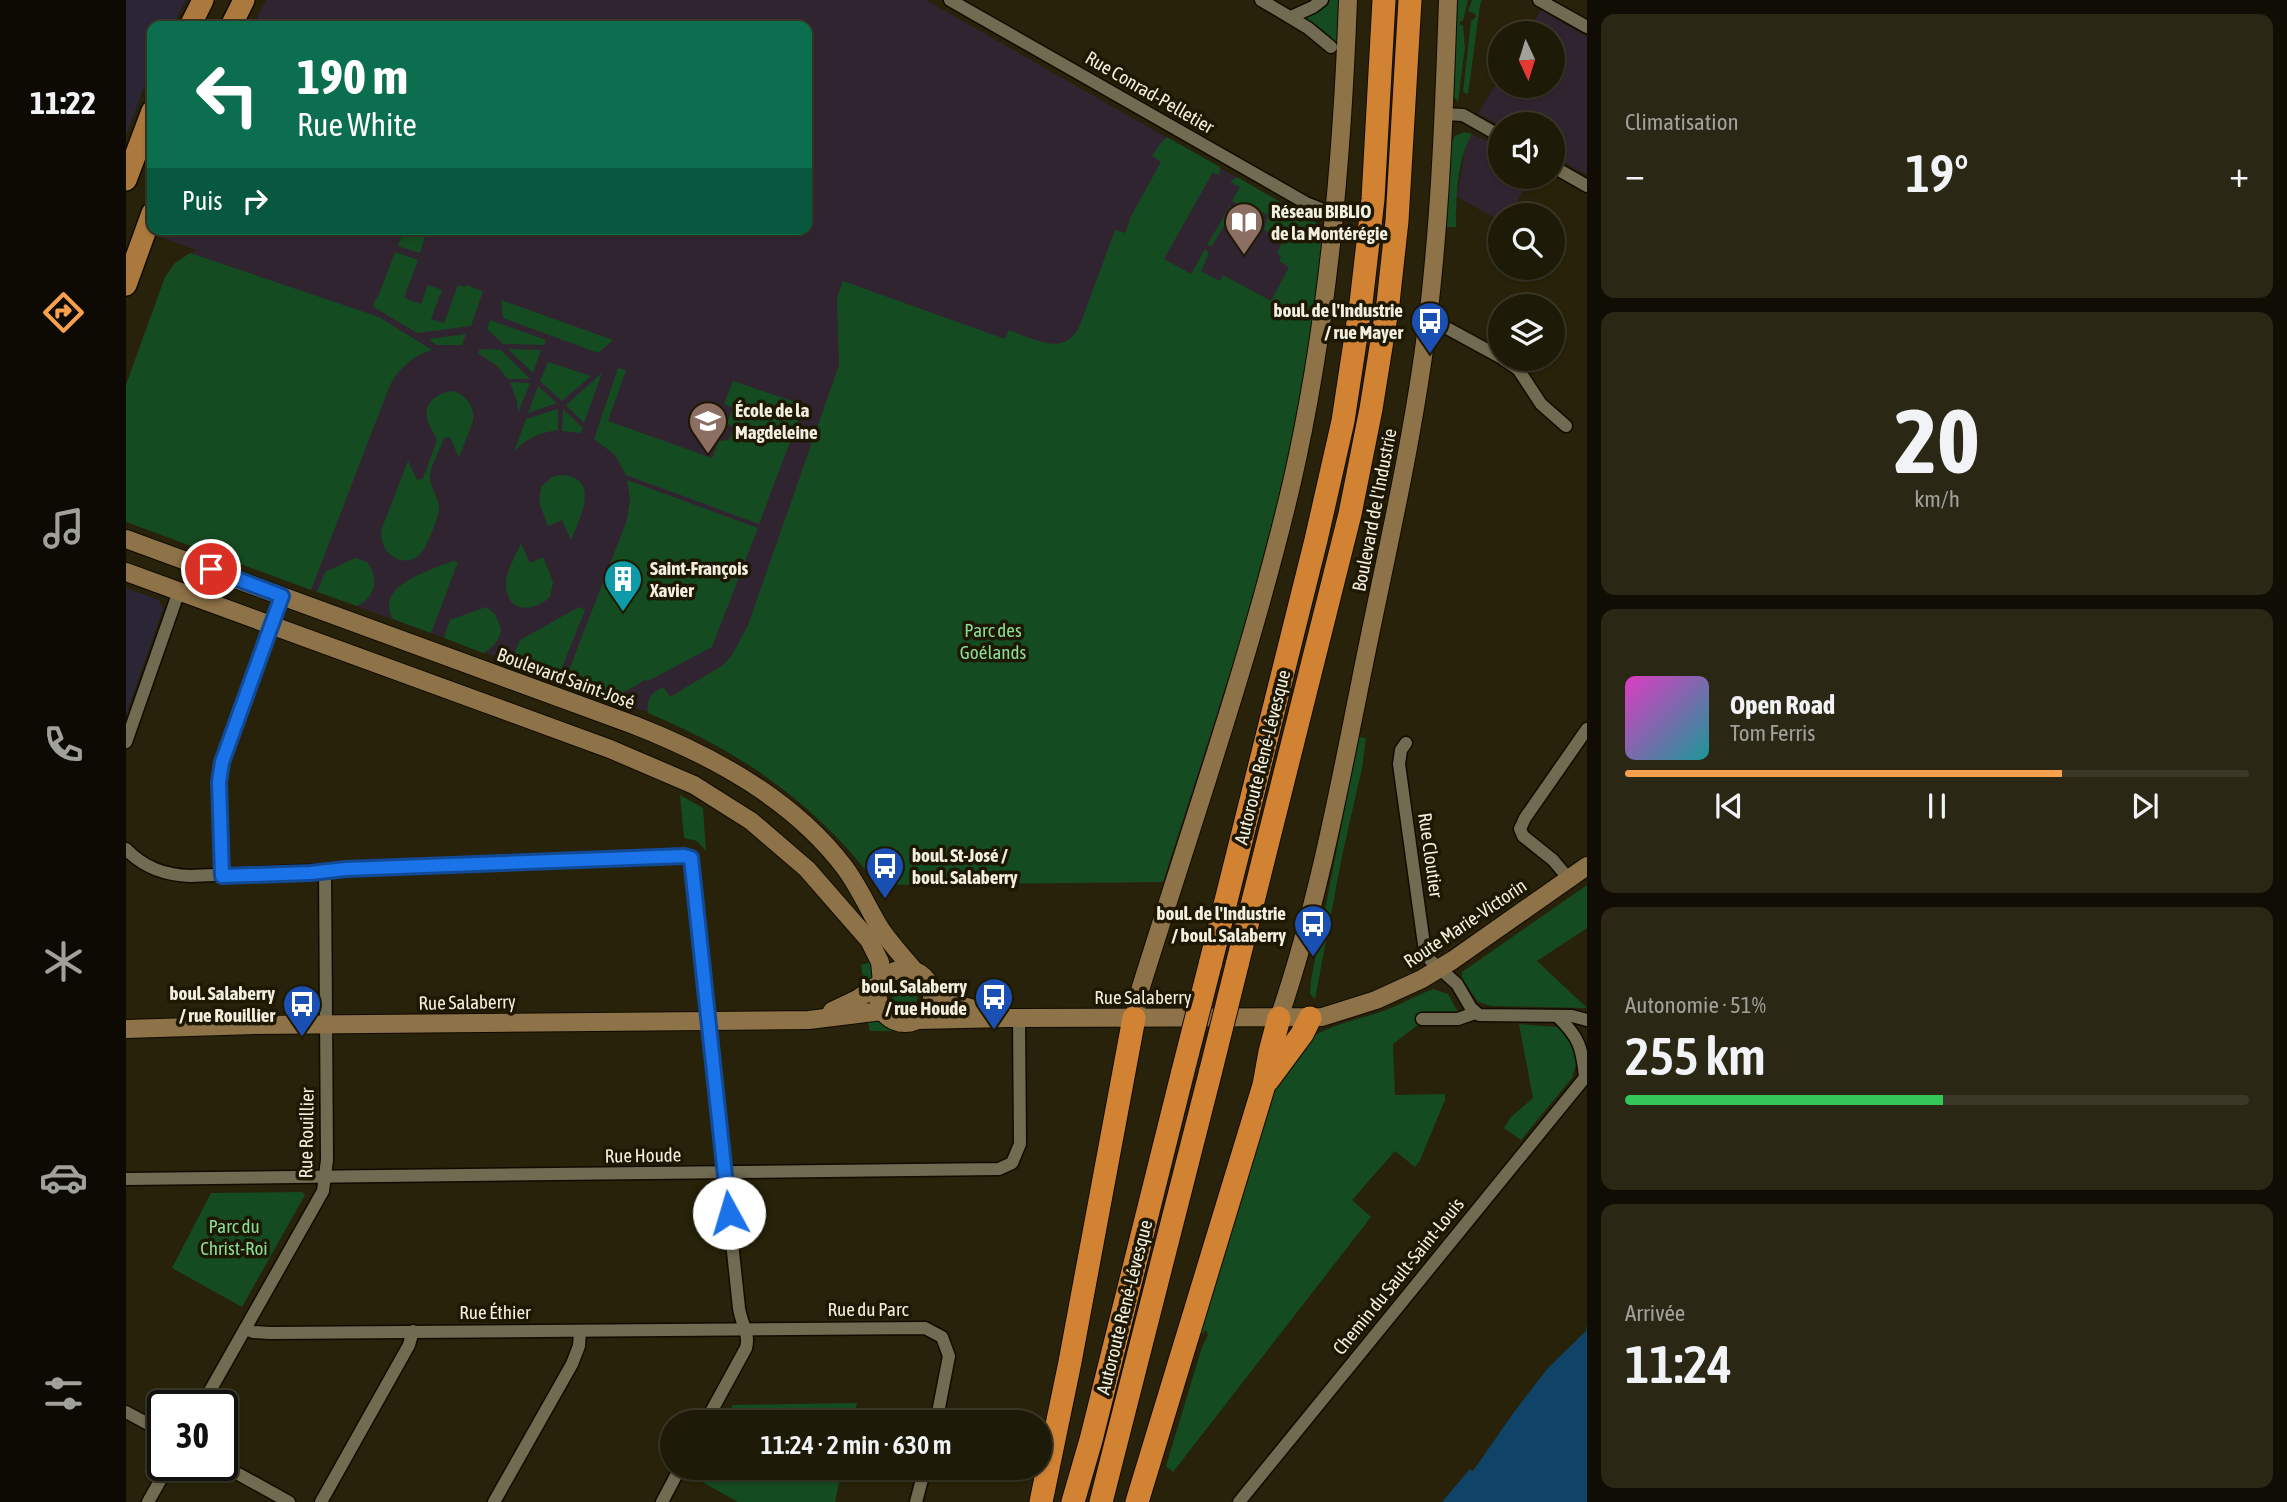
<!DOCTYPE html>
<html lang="fr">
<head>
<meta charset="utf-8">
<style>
	body { margin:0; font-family:"Asap Condensed",sans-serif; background:#2a2715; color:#f1f3f6; height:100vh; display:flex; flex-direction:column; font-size:26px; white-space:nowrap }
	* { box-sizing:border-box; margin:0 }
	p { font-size:23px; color:#a0a19b }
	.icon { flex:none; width:38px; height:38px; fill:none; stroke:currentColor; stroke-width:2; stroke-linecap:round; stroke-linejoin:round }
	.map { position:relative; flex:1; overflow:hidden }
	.side { display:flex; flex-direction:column; gap:14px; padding:14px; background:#100e04; width:700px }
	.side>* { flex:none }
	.top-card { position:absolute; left:21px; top:21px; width:665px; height:214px; border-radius:14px; box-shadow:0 2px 5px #0004,0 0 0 2px #3b3828; background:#0b6e4f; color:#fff; overflow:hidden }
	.needle { width:46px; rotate:176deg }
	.fabs { position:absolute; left:1362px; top:21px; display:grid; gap:14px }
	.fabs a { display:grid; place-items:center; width:77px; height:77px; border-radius:50%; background:#1d1a07; box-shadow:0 2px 5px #0004,0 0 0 2px #3b3828; font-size:35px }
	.speed { position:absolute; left:21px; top:1390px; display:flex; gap:14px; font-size:35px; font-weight:700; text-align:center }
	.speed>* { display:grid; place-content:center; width:91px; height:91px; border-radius:50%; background:#1d1a07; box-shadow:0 2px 5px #0004,0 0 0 2px #3b3828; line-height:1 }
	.speed .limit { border:4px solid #111; border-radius:10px; background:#fff; color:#111 }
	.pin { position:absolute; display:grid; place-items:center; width:60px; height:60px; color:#fff; margin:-30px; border:4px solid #fff; border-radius:50%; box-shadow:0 2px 7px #0007 }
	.me { position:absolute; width:77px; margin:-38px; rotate:354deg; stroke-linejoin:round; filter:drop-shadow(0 0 5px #0008) }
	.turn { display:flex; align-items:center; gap:24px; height:147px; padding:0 35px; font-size:32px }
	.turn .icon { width:91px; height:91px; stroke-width:2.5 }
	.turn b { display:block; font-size:49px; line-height:60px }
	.then { display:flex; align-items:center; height:66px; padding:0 35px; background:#0003; gap:14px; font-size:26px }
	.big { font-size:52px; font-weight:600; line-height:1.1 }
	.side .tile { flex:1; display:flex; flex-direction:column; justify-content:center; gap:10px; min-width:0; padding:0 24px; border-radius:14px; background:#2a2715 }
	.side .dial { align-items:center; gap:0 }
	.dial b { font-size:91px; line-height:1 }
	.song { display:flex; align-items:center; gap:21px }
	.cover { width:84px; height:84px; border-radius:10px; background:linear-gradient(135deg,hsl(310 70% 55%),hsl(180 70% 35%)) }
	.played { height:7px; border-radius:4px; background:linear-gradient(90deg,#f9a04d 70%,#3b3828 70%) }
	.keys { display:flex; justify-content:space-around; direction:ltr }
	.heat { display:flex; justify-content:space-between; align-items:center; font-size:38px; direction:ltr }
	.charge { height:10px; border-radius:5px; background:linear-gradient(90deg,#34c759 51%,#3b3828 0) }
	.trip { position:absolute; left:534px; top:1410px; width:392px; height:70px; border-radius:35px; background:#1d1a07; box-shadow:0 2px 5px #0004,0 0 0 2px #3b3828; font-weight:600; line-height:70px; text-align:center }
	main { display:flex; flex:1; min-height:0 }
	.tabs { display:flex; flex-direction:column; width:126px; justify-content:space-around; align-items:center; background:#0c0a03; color:#a0a19b }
	.tabs .icon { width:49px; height:49px }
	.tabs .active { color:#f9a04d }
	.tabs b { font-size:32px; color:#f1f3f6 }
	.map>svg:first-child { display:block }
	.commercial { fill:#2a2636 }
	.education { fill:#312431 }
	.green { fill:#154b21 }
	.water { fill:#104368 }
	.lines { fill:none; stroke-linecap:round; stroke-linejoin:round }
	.street-casing { stroke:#100b00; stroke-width:15 }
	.secondary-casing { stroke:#100b00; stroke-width:20 }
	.primary-casing { stroke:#100b00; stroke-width:24 }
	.highway-casing { stroke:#100b00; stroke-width:25 }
	.street { stroke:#716b51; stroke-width:12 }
	.secondary { stroke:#8e7248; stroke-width:18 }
	.primary { stroke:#ab793e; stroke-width:21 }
	.highway { stroke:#d18232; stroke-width:23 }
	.highway-bridge-casing { stroke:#100b00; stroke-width:25; stroke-linecap:butt }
	.highway-bridge { stroke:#d18232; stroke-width:23 }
	.route-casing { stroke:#114b97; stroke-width:18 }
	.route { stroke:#1a73e8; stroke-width:12 }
	.labels { text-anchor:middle; stroke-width:7; stroke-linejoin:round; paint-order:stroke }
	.street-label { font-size:19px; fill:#f2efe1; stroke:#1e1802 }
	.poi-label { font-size:19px; font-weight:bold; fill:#f2efe1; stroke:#1e1802; text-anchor:start }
	.park-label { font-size:19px; fill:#89dd94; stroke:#1e1802 }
</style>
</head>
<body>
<main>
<nav class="tabs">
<b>11:22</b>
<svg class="icon active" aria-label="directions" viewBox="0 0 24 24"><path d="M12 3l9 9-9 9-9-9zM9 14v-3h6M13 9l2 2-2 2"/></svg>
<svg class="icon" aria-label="music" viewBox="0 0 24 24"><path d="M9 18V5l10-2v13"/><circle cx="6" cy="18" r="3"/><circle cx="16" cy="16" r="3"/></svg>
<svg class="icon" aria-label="phone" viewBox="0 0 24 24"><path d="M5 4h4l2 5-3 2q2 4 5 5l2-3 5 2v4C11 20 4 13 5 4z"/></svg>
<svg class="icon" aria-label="climate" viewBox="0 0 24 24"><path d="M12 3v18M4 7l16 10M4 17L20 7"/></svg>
<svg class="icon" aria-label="car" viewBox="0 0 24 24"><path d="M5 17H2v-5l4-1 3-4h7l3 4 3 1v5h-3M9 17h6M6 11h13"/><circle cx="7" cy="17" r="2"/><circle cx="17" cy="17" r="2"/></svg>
<svg class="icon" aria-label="filters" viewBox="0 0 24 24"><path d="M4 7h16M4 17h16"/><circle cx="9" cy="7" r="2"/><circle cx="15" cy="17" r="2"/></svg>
</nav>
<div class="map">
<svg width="1461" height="1502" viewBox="0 0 1461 1502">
	<rect width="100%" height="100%" fill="#272209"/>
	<g class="commercial">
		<path d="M0,0H60L47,26H26V66L0,135Z"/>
		<path d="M0,588L33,600L37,609L0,715Z"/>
	</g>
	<g class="education">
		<path d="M140,0H800L1194,225L1095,705L1037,882L752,885L720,846L673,800L638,774L569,732L529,715L0,522V385L39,277L49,263L70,250L37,238L40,229H681V26H127Z"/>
		<path d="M1415,10L1461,37V175L1426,155V124L1374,126L1352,113L1374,77V86H1426V33H1401Z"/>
		<path d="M1346,134L1374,147V177H1405L1383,215H1374V221L1331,197L1340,144Z"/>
	</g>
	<g class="green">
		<path d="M1204,0H1215L1214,47L1197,30L1177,17L1185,15Z"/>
		<path d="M1329,0H1342L1337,21H1334V25L1337,26L1339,47L1332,102L1326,94Z"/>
		<path d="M1346,0H1356L1354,5L1342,94L1337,92L1345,21L1350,17L1349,14L1342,11Z"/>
		<path d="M1338,132L1346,134C1331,159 1330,198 1330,227H1320L1325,144L1329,136Z"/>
		<path d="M1041,137L1094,167L1093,175L1087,172L1038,259L1065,274L1079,249L1083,253L1075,271L1094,281L1097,275L1145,301L1163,267L1153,261L1155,257L1151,252L1158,240L1138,230L1142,215L1133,211L1130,214L1106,201L1114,187L1104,182L1111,177L1194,225L1199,239L1171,426L1130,591L1037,882L752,885C688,803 618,753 522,713C520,699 525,693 537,687L544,697L597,665L606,655L622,625L713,365L711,298L717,281L879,339L883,330C908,339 940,358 954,325L989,230L999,233L1005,216L1035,162L1026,156L1034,144Z"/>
		<path d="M1104,206L1132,222L1130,225L1106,212L1086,246L1081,245Z"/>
		<path d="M278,229H288L299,236L294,253L272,246Z"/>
		<path d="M269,252L292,260L278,298L295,304L302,285L316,290L305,319L318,323L332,285L339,287L340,285L357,291L345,326L291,333L246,306L253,294Z"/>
		<path d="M64,253L253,317L306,350C286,356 274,368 264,385L185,590L0,522V385L39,277L49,263Z"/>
		<path d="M375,300L487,340L472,353L377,318Z"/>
		<path d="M364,320L420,340L418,345L377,344L361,329Z"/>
		<path d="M340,334L336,345H310L303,339Z"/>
		<path d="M354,349L375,350L404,379H382L370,365L352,353Z"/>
		<path d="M382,349L415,350L407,373Z"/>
		<path d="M422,362L465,376L436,401L414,381Z"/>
		<path d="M492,368L500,370L482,421L586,458L593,441L603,440L607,428L601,423L607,408L598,404L607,381L678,405L633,524L500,475L489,455L468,439Z"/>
		<path d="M476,373L458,423L440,405Z"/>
		<path d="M384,382L404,383L392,413L391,401Z"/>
		<path d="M412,386L431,403L402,413Z"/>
		<path d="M328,391C341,396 349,407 347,421L333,458L324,437L318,438C314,450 306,463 304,474C303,484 311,496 313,506C314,516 304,537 299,547C285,574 250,557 256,528L282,461L291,480L297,478L311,440C308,433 302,425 301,418C298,401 313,392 328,391Z"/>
		<path d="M432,409V430C413,433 400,438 388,452L400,419Z"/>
		<path d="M437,409L457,428L455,433L436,431Z"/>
		<path d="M434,475C476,476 454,518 445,540L436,520L422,526L413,502L415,487L426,477Z"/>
		<path d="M501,480L632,528L586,647L522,681L520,679C480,705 480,698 438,683L501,520L504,499Z"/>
		<path d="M395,543L404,563L417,557L427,582L424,597C408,612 381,614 380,585C379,572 390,556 395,543Z"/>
		<path d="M229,558L241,562C253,578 250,597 231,606L191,592L199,572Z"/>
		<path d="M326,561L332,562L305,633L267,619C248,585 304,571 326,561Z"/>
		<path d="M360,607L369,614L375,628C374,640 368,647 357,653L318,638L324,620Z"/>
		<path d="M453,607L459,610L431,680L391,665L389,652L394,640Z"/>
		<path d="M1233,737L1240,738L1236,768L1216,856L1189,999L1184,994L1185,980Z"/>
		<path d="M554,795L577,808L580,851L571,841L558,838Z"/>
		<path d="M1461,885V928L1411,961L1461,1008L1365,1006L1352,1002L1336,978V972Z"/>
		<path d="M748,961L747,979L734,989L737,978L735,965Z"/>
		<path d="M777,983L785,984L792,992L791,1002L782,1008L772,1007L766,999L768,989Z"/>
		<path d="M1307,989L1322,994L1332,1012L1292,1014L1293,1024L1267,1044L1269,1095L1319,1094V1100L1294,1160L1289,1167L1269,1151L1226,1200L1245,1217L1047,1472L1040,1466L1076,1347L1082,1335L1080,1330L1071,1338L1146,1090L1186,1037C1209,1023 1235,1019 1260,1010C1276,1004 1291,995 1307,989Z"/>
		<path d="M740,1015C754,1018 763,1028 778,1031H744Z"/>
		<path d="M1393,1024L1431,1027L1447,1040L1452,1057L1446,1078L1395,1140L1378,1128L1385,1117L1407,1098Z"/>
		<path d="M85,1193L176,1192L179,1195L116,1307L46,1268Z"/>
		<path d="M731,1403L727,1423H597L607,1405Z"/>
		<path d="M572,1468H716L709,1502H612L567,1477Z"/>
	</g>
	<path class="water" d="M1461,1323V1502H1316L1344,1469L1347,1471L1388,1412L1422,1368L1460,1331Z"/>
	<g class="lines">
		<defs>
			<g id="street">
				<path d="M824,0L1180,203L1195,209L1208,211"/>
				<path d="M1135,0L1182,28L1205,47"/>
				<path d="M1413,0L1461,27"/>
				<path d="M1165,17L1187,7L1196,0"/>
				<path d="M1318,114L1337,115L1374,136"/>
				<path d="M1426,166L1461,186"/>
				<path d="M1301,324L1319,327L1374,357"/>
				<path d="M1377,359L1392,369L1415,404L1440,426"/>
				<path d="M0,742L53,591"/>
				<path d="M1280,743L1275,750L1273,764L1299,952L1304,960L1331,984L1345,1008L1353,1015L1446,1016L1461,1020"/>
				<path d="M0,849C18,868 39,875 64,876L558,855L565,858L613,1308C615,1323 624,1334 620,1348L579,1423"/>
				<path d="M96,876L93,782L96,762L156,596"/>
				<path d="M1443,879L1427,860L1397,836L1394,829L1399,818L1461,729"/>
				<path d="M1431,1016C1453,1037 1456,1047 1459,1077"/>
				<path d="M1296,1019H1332L1349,1013"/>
				<path d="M0,1179L873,1169L886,1163L894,1144L893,1018"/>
				<path d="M119,1329L127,1332L144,1333L799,1328L816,1337L823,1356L810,1423"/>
				<path d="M76,1405L197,1191L201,1160L199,871"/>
				<path d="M0,1412L37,1432"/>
				<path d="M96,1465L163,1502"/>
				<path d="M22,1502L43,1465"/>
				<path d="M195,1502L283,1345L287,1331"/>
				<path d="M368,1502L446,1364L453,1346L454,1331"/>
				<path d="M536,1502L554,1468"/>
				<path d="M790,1502L799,1468"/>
				<path d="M1113,1502L1461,1075"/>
			</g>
			<g id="secondary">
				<path d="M0,539L508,725C587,756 667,799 719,868C733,887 742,908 754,928C764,943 776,956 788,970"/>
				<path d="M0,572L484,749L568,785L625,821L681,869L743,940L754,962L756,982"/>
				<circle cx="779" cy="996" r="27"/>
				<path d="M806,990L825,1002L864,1014"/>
				<path d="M706,1011L733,998L756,982"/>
				<path d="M1008,1018L1015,987C1067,820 1126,653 1166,482C1202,324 1216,161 1222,0"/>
				<path d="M1153,1018C1191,907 1213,789 1236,674C1258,564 1284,454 1299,342C1314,229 1318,114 1322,0"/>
				<path d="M792,1020L881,1018L1196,1017L1250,1000L1296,979L1327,960L1461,866"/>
				<path d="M0,1029L129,1025L683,1020L756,1011"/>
			</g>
			<g id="primary">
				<path d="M64,26L77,0"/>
				<path d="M105,26L118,0"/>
				<path d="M0,180L26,111"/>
				<path d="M0,285L26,213"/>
			</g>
			<g id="highway">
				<path d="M1084,965L1190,540L1217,421L1235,303L1247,199L1258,0"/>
				<path d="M1111,965L1224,514L1245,409L1262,303L1271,221L1284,0"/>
				<path d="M1142,1080L1176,1034L1184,1018"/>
				<path d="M915,1502L944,1362L1008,1018"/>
				<path d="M947,1502L965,1440L1057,1071"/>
				<path d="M975,1502L1085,1070"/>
				<path d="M1011,1502L1138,1085L1144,1052L1153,1018"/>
			</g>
		</defs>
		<use href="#street" class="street-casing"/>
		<use href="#secondary" class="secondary-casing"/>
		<use href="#primary" class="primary-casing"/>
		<use href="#highway" class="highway-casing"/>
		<use href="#street" class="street"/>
		<use href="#secondary" class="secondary"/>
		<use href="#primary" class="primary"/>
		<use href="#highway" class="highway"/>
		<defs>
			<g id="highway-bridge">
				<path d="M1085,1070L1111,965"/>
				<path d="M1057,1071L1084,965"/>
			</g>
		</defs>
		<use href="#highway-bridge" class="highway-bridge-casing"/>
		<use href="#highway-bridge" class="highway-bridge"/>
	</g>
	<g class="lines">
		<defs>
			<path id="route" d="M85,569L156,596L96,762L93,782L96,876L184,873L220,869L558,856L565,858L603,1213"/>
		</defs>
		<use href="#route" class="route-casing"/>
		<use href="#route" class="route"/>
	</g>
	<defs>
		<symbol id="library-pin" viewBox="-11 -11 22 30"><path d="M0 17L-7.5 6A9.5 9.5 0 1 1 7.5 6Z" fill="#8d6e63" stroke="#1e1802"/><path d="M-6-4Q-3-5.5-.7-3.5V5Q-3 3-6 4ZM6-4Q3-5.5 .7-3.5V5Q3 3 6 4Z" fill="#fff"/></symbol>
		<symbol id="bus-pin" viewBox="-11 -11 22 30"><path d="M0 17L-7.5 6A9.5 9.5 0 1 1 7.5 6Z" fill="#1a4fb4" stroke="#1e1802"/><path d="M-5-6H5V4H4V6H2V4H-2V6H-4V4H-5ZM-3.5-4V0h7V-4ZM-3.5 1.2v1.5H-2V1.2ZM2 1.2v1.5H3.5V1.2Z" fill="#fff"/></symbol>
		<symbol id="school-pin" viewBox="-11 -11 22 30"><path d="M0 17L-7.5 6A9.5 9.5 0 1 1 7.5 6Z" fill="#8d6e63" stroke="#1e1802"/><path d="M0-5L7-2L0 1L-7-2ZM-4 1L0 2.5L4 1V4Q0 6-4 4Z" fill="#fff"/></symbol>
		<symbol id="building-pin" viewBox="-11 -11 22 30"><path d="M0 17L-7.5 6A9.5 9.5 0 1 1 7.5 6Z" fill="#0f9aa8" stroke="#1e1802"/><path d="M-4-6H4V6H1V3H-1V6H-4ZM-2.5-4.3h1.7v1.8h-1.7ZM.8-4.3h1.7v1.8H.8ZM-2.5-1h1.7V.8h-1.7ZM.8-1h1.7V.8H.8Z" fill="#fff"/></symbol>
	</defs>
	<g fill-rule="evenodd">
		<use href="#library-pin" x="1096" y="200" width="44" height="60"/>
		<use href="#bus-pin" x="1282" y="299" width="44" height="60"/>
		<use href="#school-pin" x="560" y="399" width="44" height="60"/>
		<use href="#building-pin" x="475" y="557" width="44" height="60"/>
		<use href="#bus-pin" x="737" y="844" width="44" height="60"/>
		<use href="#bus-pin" x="1165" y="902" width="44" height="60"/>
		<use href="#bus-pin" x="846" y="975" width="44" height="60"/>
		<use href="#bus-pin" x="154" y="982" width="44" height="60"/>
	</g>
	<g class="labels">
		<g class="street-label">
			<text transform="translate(1024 92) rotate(30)" y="7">Rue Conrad-Pelletier</text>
			<text transform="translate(1248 510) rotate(-79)" y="7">Boulevard de l'Industrie</text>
			<text transform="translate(440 678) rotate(20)" y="7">Boulevard Saint-José</text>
			<text transform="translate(1136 757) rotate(-76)" y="7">Autoroute René-Lévesque</text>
			<text transform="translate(1305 855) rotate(82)" y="7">Rue Cloutier</text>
			<text transform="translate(1339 923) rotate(-34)" y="7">Route Marie-Victorin</text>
			<text x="1017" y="1004">Rue Salaberry</text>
			<text transform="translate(341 1002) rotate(-1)" y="7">Rue Salaberry</text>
			<text transform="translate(180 1133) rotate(-89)" y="7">Rue Rouillier</text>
			<text transform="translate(517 1155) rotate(-1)" y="7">Rue Houde</text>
			<text transform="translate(1272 1276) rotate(-51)" y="7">Chemin du Sault-Saint-Louis</text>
			<text transform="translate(998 1307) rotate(-76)" y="7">Autoroute René-Lévesque</text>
			<text x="742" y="1316">Rue du Parc</text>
			<text x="369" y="1319">Rue Éthier</text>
		</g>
		<g class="poi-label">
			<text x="1145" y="218">Réseau BIBLIO<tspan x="1145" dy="22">de la Montérégie</tspan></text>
			<text x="1277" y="317" text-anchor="end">boul. de l'Industrie<tspan x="1277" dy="22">/ rue Mayer</tspan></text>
			<text x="609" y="417">École de la<tspan x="609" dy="22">Magdeleine</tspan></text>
			<text x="524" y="575">Saint-François<tspan x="524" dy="22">Xavier</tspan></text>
			<text x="786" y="862">boul. St-José /<tspan x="786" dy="22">boul. Salaberry</tspan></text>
			<text x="1160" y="920" text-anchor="end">boul. de l'Industrie<tspan x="1160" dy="22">/ boul. Salaberry</tspan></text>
			<text x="841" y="993" text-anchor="end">boul. Salaberry<tspan x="841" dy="22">/ rue Houde</tspan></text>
			<text x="149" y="1000" text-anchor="end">boul. Salaberry<tspan x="149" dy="22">/ rue Rouillier</tspan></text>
		</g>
		<g class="park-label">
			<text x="867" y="637">Parc des<tspan x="867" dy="22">Goélands</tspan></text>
			<text x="108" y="1233">Parc du<tspan x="108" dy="22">Christ-Roi</tspan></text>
		</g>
	</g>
</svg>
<div class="fabs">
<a><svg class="needle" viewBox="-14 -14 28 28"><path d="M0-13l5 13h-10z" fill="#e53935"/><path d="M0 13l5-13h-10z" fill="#a0a19b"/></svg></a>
<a><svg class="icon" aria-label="sound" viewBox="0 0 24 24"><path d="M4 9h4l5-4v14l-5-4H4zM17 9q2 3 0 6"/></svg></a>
<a><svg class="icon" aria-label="search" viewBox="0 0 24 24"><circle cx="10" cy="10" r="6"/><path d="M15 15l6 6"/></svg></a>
<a><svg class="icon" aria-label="layers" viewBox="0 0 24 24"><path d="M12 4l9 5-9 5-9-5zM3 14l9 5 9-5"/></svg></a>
</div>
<div class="speed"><div class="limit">30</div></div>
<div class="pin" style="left:85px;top:569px;background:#d93025"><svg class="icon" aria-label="arrive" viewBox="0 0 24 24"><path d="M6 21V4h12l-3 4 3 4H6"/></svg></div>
<svg class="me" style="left:603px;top:1213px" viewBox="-20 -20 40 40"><circle r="19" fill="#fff"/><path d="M0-13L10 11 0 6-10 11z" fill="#1a73e8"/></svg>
<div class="trip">11:24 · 2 min · 630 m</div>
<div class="top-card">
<div class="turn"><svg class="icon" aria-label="left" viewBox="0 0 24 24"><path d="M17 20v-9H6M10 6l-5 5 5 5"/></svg><div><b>190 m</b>Rue White</div></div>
<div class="then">Puis<svg class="icon" aria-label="right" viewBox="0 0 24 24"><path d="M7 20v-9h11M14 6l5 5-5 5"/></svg></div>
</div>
</div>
<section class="side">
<div class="tile"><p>Climatisation</p>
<div class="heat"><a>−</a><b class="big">19°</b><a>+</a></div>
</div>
<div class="tile dial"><b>20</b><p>km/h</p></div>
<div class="tile">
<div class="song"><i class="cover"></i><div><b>Open Road</b><p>Tom Ferris</p></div></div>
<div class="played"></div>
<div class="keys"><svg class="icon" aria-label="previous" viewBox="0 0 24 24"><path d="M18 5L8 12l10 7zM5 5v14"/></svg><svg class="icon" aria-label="pause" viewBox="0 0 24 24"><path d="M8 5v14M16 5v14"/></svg><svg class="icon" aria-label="next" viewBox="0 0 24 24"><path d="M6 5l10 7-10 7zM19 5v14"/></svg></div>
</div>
<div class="tile"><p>Autonomie · 51%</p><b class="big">255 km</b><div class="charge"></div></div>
<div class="tile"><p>Arrivée</p><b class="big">11:24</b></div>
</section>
</main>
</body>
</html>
